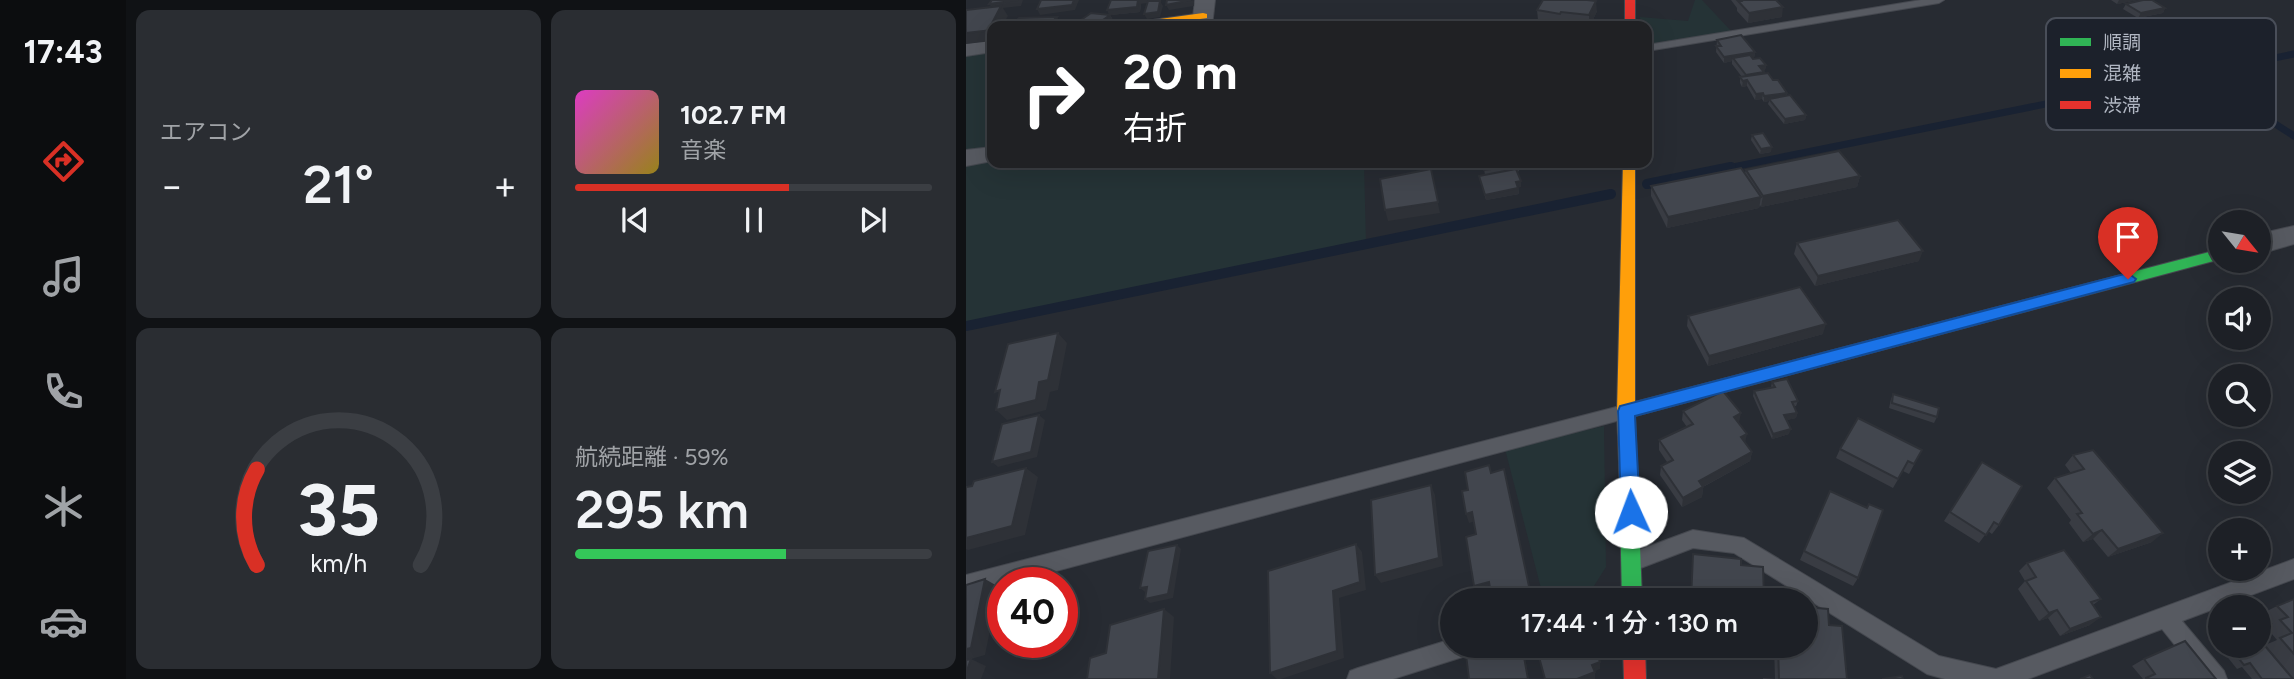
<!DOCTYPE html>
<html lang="ja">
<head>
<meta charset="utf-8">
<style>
	body { margin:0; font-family:Figtree,"Noto Sans JP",sans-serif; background:#2a2d32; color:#f1f3f6; height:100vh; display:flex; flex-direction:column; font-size:26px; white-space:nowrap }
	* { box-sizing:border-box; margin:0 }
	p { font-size:23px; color:#a0a3a7 }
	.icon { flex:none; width:38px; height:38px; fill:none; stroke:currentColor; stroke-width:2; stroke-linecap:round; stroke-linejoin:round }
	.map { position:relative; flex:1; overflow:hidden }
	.sheet { display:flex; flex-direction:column; gap:10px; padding:10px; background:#101215; width:840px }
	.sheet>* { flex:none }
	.hud { position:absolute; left:21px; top:21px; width:665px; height:147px; border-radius:14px; box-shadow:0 7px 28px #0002,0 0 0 2px #3b3e43; background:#202124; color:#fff; overflow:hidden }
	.needle { width:46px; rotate:120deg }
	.fabs { position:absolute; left:1242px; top:210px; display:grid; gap:14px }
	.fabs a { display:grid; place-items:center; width:63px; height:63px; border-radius:50%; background:#1d2026; box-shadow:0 7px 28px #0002,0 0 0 2px #3b3e43; font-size:35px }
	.speed { position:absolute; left:21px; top:567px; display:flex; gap:14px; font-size:35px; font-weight:700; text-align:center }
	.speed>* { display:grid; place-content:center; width:91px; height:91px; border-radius:50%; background:#1d2026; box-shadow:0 7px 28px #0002,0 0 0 2px #3b3e43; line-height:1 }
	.speed .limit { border:10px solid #d22; background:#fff; color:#111 }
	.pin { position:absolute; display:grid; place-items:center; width:60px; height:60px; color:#fff; margin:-72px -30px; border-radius:50% 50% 50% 0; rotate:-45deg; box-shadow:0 0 7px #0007 }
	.pin .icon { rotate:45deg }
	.me { position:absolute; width:77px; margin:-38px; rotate:358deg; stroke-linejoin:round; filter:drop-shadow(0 0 5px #0008) }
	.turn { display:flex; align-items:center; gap:24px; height:147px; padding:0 21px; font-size:32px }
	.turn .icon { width:91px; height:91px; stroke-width:2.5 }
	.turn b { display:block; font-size:49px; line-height:60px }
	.big { font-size:52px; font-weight:600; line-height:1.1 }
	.sheet .card { flex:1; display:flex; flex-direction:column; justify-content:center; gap:10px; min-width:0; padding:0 24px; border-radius:14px; background:#2a2d32 }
	.sheet .dial { align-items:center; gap:0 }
	.dial svg { height:182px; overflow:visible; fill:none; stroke:#3b3e43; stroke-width:7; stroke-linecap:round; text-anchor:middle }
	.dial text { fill:#f1f3f6; stroke:none }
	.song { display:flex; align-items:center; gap:21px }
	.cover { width:84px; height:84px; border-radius:10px; background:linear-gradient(135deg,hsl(310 70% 55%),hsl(50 70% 35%)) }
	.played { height:7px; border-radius:4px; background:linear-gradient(90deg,#d93025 60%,#3b3e43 60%) }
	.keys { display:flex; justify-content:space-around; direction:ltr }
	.heat { display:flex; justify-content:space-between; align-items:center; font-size:38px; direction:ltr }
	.charge { height:10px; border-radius:5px; background:linear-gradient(90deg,#34c759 59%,#3b3e43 0) }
	.sheet .tiles { flex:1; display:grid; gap:10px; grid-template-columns:repeat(2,1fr) }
	.trip { position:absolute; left:474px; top:588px; width:378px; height:70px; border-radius:35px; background:#1d2026; box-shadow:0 7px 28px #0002,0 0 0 2px #3b3e43; font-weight:600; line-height:70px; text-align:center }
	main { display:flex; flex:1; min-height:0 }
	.tab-bar { display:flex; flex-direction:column; width:126px; justify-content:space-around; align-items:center; background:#0c0d0f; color:#a0a3a7 }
	.tab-bar .icon { width:49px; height:49px }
	.tab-bar .selected { color:#d93025 }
	.tab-bar b { font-size:32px; color:#f1f3f6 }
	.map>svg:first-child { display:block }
	.green { fill:#253336 }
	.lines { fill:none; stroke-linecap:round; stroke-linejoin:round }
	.stream-far1 { stroke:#192232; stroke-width:7 }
	.stream { stroke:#192232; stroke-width:10 }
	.lane-casing { stroke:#45484f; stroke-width:2 }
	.street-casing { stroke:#45484f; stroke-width:2 }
	.fast-casing { stroke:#45484f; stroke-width:2 }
	.slow-casing { stroke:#45484f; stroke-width:2 }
	.jam-casing { stroke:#45484f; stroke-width:2 }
	.lane { fill:#575a61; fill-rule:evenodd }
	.street { fill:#575a61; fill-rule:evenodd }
	.fast { fill:#30b455; fill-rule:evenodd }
	.slow { fill:#ff9f0a; fill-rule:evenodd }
	.jam { fill:#e5322d; fill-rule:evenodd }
	.wall { fill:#393c43 }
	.shaded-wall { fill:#2e3137 }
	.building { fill:#42464e; stroke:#2e3137; stroke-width:2 }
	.route { fill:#1a73e8; stroke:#114b97; stroke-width:2 }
	.key { fill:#1c212b; stroke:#494e59; stroke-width:2 }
	.key-label { font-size:19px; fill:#b1b7c3 }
</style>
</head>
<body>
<main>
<nav class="tab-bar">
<b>17:43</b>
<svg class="icon selected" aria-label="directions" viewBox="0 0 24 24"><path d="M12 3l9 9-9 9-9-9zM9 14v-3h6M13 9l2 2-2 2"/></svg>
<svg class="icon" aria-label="music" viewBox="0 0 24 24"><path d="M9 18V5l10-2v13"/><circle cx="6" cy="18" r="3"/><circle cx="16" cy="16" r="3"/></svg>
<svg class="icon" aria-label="phone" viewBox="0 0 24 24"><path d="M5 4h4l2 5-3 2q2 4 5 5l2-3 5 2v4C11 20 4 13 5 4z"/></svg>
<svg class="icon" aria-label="climate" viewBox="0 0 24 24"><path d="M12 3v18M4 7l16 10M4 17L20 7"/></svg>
<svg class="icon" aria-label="car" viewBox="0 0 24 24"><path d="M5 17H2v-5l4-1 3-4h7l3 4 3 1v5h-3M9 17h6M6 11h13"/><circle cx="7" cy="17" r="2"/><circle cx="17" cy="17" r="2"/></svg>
</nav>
<section class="sheet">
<div class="tiles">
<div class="card"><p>エアコン</p>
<div class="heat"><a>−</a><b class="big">21°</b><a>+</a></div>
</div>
<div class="card">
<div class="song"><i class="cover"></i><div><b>102.7 FM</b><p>音楽</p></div></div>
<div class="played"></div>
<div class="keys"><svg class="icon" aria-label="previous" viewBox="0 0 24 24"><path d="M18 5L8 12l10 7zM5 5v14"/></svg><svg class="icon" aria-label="pause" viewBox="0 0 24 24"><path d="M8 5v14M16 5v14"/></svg><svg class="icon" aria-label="next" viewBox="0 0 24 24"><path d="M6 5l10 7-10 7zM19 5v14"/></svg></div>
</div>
<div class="card dial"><svg viewBox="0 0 100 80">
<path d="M14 69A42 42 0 1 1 86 69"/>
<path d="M14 69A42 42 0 0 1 14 27" stroke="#d93025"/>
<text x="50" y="56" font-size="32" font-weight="700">35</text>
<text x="50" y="72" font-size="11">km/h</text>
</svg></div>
<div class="card"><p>航続距離 · 59%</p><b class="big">295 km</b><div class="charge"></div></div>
</div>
</section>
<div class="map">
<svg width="1328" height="679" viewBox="0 0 1328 679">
	<rect width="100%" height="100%" fill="#272b32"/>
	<g class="green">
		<path d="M729,0H736L765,31L681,45V26H675L674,17L722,21Z"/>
		<path d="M26,47V151L0,155V51Z"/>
		<path d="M26,157V163H398L400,244L0,326V162Z"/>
		<path d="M638,426L640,567L621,597L607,600H578L539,449Z"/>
	</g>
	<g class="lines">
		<g class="stream-far1">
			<path d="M1231,74L1328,136"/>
			<path d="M757,169L1328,54"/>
		</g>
		<g class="stream">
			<path d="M681,184L765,167"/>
			<path d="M0,326L645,194"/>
		</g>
		<defs>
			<g id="lane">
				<path d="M955,0H978L973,3L681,51V45Z"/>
				<path d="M658,405L664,407L667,412L664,417L658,419L45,583H37V585L0,595V575Z"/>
				<path d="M727,530L778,538L973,656L1030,669L1328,559V579L1216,621L1258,671L1261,679H1236L1196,629L1062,679H979L961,674L768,553L727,548L672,569L665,567L662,560L665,553Z"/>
				<path d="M486,639V646H509L506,654L427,679H381L384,671L392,668Z"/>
			</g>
			<g id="street">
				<path d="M229,0H249L246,26H226Z"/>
				<path d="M26,40V52L0,56V44Z"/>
				<path d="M26,147V161L0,166V150Z"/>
				<path d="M1328,226V244L1293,254V234Z"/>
			</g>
			<g id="fast">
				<path d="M1255,249V259L1005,326L997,320L1005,314Z"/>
				<path d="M662,454L668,456L671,462L676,600H656L653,462L656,456Z"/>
			</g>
			<g id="slow">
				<path d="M237,13L241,14V18L185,26H160L165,23Z"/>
				<path d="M657,163H669V402L1005,314L1013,320L1005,326L669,416L671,462L668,468L662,470L656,468L653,462L651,411Z"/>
			</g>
			<g id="jam">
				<rect x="659" y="0" width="10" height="26"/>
				<path d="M657,646H679L680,679H658Z"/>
			</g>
		</defs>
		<use href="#lane" class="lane-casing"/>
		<use href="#street" class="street-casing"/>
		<use href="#fast" class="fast-casing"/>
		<use href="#slow" class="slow-casing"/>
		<use href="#jam" class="jam-casing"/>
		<use href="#lane" class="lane"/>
		<use href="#street" class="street"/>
		<use href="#fast" class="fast"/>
		<use href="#slow" class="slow"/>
		<use href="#jam" class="jam"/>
	</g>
	<g class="wall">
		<path d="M765,0H810L816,17L782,23L771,11V8Z"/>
		<path d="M1145,0H1172L1151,4Z"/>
		<path d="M175,4L174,12L144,15L147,20L138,26L118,25L115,20L143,14Z"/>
		<path d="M1160,4L1199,8L1197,13L1172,18L1157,9Z"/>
		<path d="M571,10L631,11L624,26H576L575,22H582L572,20Z"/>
		<path d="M751,40L789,52L788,58H786L800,65L799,70L797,71V74L807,80L821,93V95L840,115L839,120L818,124L802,104L803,101L798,102L796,99L789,100L781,86L776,87L774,83V77H776L766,64V61L758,63L750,52Z"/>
		<path d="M786,135L805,152L794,154L785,140Z"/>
		<path d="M517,163L552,166L553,171L551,172L555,187H552L553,194L520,200L513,176L519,175Z"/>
		<path d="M780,170L894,176L891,187L795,207L794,205L793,208L701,228L685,196V186L779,173Z"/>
		<path d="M831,243L953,261L849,286L828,254Z"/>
		<path d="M722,316L857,334L742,366L721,326Z"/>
		<path d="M806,382L832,401L830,406H828L831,413L830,418L820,420L823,434L806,439L787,396L788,391L805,387Z"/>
		<path d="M927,394L971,417L968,423L923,408L925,399Z"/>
		<path d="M717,411L773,423L779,442L786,452L784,461L737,487L736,497L716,507L694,475L695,466L701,462L693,450V440L721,427L716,420Z"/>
		<path d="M874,449L956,450L943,474L937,471L927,488L870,458Z"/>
		<path d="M1107,455L1186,542L1142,557L1127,539L1117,542L1103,523L1105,520L1081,488L1089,478L1105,473L1099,465Z"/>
		<path d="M1016,462L1033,525L1026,534L1022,531L1013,543L978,521Z"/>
		<path d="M864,491L900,508L892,578L887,586L834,560Z"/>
		<path d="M727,554L775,565L798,598L797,600H724Z"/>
		<path d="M1061,563L1135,599L1127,605L1124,625L1094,636L1082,618L1073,621L1052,589L1059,581L1053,571Z"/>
		<path d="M1328,599V679L1299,645L1311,640L1300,627L1307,624L1297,613L1311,606Z"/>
		<path d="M863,625L881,679H797V678L809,679L808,646H840Z"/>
		<path d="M1262,646L1327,679H1286L1276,667L1271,669L1255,649Z"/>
		<path d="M1178,659L1250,679H1177L1166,666Z"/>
	</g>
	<g class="shaded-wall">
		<path d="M52,0H57L55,6L37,8L42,16L36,26H26V41L0,44V33L24,27L27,9L23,4Z"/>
		<path d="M108,0H113L109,10L74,15L71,9Z"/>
		<path d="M172,0H182L181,3L175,4L174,12L144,15L147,20L136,26L134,22L143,15L141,10Z"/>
		<path d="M228,0V6L203,10L200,5Z"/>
		<path d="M1153,0H1172L1151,4Z"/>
		<path d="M194,1L197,6L194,17L181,19L178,14Z"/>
		<path d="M630,1L631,11L624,26H623V15Z"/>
		<path d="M817,7L816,17L782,23L783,13Z"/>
		<path d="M1199,8L1197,13L1172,18L1175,13Z"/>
		<path d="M91,17L94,22L90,26H82Z"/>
		<path d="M789,52L788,58L769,61L767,58L766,61L758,63V57Z"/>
		<path d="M800,65L799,70L792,71L793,66Z"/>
		<path d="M781,80V86L776,87L777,81Z"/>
		<path d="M797,93L796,99L789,100L790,94Z"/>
		<path d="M821,93L820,98L803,99V101L798,102V96Z"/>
		<path d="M840,115L839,120L818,124L819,119Z"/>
		<path d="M806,147L805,152L794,154L795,149Z"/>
		<path d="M894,176L891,187L795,207L797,196Z"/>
		<path d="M467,180L474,213L422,221L419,210Z"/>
		<path d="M555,181V187L551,188L550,182Z"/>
		<path d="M552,188L553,194L520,200L519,195Z"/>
		<path d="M795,197L793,208L701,228L702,217Z"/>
		<path d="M957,251L953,261L849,286L852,276Z"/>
		<path d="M860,324L857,334L742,366L743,356Z"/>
		<path d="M92,333L101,343L92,390L84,392L80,410L41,420L30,410L73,382Z"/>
		<path d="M775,413L773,423L768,417Z"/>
		<path d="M831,413L830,418L817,421L818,415Z"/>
		<path d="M73,415L79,420L71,457L32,467L26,462Z"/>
		<path d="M825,429L823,434L806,439L807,434Z"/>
		<path d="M781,434L779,443L775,437Z"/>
		<path d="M786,452L784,461L731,490L733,481Z"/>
		<path d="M60,468L72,477L59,535L2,550L0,549V538Z"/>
		<path d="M540,478L566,599L562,600H534Z"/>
		<path d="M465,485L469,495L477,566L415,583L409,575Z"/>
		<path d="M737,487L736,497L716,507L717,498Z"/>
		<path d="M506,512L510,521L503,523L500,514Z"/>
		<path d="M1136,530L1127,539L1117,542L1127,534Z"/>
		<path d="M1197,533L1186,542L1142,557L1152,549Z"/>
		<path d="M390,544L396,552L400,590L373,598L378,658L315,679H311L304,673L367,591Z"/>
		<path d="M211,545L215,549L207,598L184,603L179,599Z"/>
		<path d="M19,579L33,587L19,655L5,659L20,666L15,679H0V649Z"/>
		<path d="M523,582L526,590L512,594L508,586Z"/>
		<path d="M181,587L187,591L179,592L174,588Z"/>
		<path d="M198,609L208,617L204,679H192Z"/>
		<path d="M1091,610L1082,618L1073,621L1083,613Z"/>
		<path d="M1135,617L1124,625L1094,636L1104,629Z"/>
		<path d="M556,646H557L563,679H562Z"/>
		<path d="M634,662V669L627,672L626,665Z"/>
		<path d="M629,672V679H611Z"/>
	</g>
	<g class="building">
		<path d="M26,0H52L23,4Z"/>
		<path d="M75,0H108L106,5L71,9Z"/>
		<path d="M145,0H172L171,7L141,10Z"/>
		<path d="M201,0H225L200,5Z"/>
		<path d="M577,0H621L630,1L623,15L595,12L594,14L571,10Z"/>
		<path d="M774,0H810L817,7L783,13L772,1H775Z"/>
		<path d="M1177,0H1186L1199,8L1175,13L1160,4Z"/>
		<path d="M182,1H194L192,12L178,14Z"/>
		<path d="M35,6L24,27L26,26V30L0,33V10Z"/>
		<path d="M125,13L144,15L134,22L115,20Z"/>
		<path d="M91,17L82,26H45L53,18Z"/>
		<path d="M615,21L624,23L623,26H577L575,22Z"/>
		<path d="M775,35L789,52L758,57L750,46H755L751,40Z"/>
		<path d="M784,55L787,59L794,58L800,65L793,66L798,72L780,75L767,58Z"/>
		<path d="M802,73L807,80H812L821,93L798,96L797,93L790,94L781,80L777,81L774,77Z"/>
		<path d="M824,95L840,115L819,119L803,99Z"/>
		<path d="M797,133L806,147L795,149L786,135Z"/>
		<path d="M873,151L894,176L797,196L780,170Z"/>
		<path d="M517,163H551L552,166L518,170Z"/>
		<path d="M775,168L795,197L702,217L685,186Z"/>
		<path d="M465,169L472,202L419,210L414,179Z"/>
		<path d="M550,169L555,181L550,182L552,188L519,195L513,176Z"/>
		<path d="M932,220L957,251L852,276L831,243Z"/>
		<path d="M834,287L860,324L743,356L722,316Z"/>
		<path d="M92,333L82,380L73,382L70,400L30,410L34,390L29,392L42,344Z"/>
		<path d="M821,379L832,401L826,402L831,413L818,415L825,429L807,434L788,391L809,387L806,382Z"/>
		<path d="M757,391L775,413L768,417L781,434L775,437L786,452L733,481L737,487L717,498L695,466L707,460L693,440L727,424L717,411Z"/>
		<path d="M927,394L973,408L971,417L926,403Z"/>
		<path d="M73,415L65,452L26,462L36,424Z"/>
		<path d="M892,418L956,450L948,464L942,461L932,479L874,449Z"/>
		<path d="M1127,450L1197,533L1152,549L1136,530L1127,534L1111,514L1116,513L1089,478L1118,469L1107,455Z"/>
		<path d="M1016,462L1056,486L1033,525L1028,522L1020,535L984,512Z"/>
		<path d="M523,465L525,473L538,469L564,591L534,600H526L523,582L508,586L500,537L510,534L506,512L500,514L496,491L502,490L499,472Z"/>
		<path d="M60,468L46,526L0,538V487L6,486L8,481Z"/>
		<path d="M465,485L473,558L409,575L405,500Z"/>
		<path d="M864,491L901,508L903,504L917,510L892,578L838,551Z"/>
		<path d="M390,544L394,582L367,591L371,651L304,673L302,571Z"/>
		<path d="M211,545L202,594L179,599L181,587L174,588L182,551Z"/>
		<path d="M1098,550L1135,599L1125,602L1135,617L1104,629L1091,610L1083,613L1060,581L1070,577L1061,563Z"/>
		<path d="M727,554L775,559V565L797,567L798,598L775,595V600H725Z"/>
		<path d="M19,579L5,648L0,649V585Z"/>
		<path d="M1328,599V654L1314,638L1326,633L1314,620L1322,617L1311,606Z"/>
		<path d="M840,607L862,609L863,625L876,626L881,679H813L812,646H840Z"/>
		<path d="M198,609L192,679H121L124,658L140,653L144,625Z"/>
		<path d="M1294,640L1327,679H1296L1284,663L1278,665L1263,646H1293V641Z"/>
		<path d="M1219,641L1250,679H1180V678L1189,674L1178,659Z"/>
		<path d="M533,646H556L562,679H503L500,655Z"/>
		<path d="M570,646H628L634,662L626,665L629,672L611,679H579Z"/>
		<path d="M5,659L0,673V660Z"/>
		<path d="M1124,675L1127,679H1114Z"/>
		<path d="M936,676L937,679H916Z"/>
	</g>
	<path class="route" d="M1162,273L1170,279L1168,282L669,416L674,512L671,518L665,521L658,518L655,512L652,411L654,406Z"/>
	<rect x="1080" y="18" width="230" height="112" rx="10" class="key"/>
	<rect x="1094" y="38" width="31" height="8" fill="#30b455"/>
	<rect x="1094" y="69" width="31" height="9" fill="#ff9f0a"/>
	<rect x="1094" y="101" width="31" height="8" fill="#e5322d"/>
	<g class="key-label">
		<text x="1137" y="49">順調</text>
		<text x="1137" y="80">混雑</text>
		<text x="1137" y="112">渋滞</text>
	</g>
</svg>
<div class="fabs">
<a><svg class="needle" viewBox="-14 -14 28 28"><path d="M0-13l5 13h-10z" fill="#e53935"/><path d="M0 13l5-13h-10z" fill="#a0a3a7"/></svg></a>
<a><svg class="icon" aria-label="sound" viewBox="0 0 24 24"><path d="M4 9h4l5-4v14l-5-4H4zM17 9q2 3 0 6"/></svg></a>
<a><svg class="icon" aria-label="search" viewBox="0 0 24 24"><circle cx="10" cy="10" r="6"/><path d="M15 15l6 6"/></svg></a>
<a><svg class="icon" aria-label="layers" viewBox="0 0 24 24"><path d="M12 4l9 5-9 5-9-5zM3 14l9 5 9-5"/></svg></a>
<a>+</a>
<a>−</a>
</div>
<div class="speed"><div class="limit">40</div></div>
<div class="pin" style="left:1162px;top:279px;background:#d93025"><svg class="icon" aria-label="arrive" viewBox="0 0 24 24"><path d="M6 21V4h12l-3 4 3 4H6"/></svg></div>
<svg class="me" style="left:665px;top:512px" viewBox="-20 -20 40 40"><circle r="19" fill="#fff"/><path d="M0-13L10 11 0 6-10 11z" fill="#1a73e8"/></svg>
<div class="trip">17:44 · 1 分 · 130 m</div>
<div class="hud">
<div class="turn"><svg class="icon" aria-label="right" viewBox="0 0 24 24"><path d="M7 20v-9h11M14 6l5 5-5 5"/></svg><div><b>20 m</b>右折</div></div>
</div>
</div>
</main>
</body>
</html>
